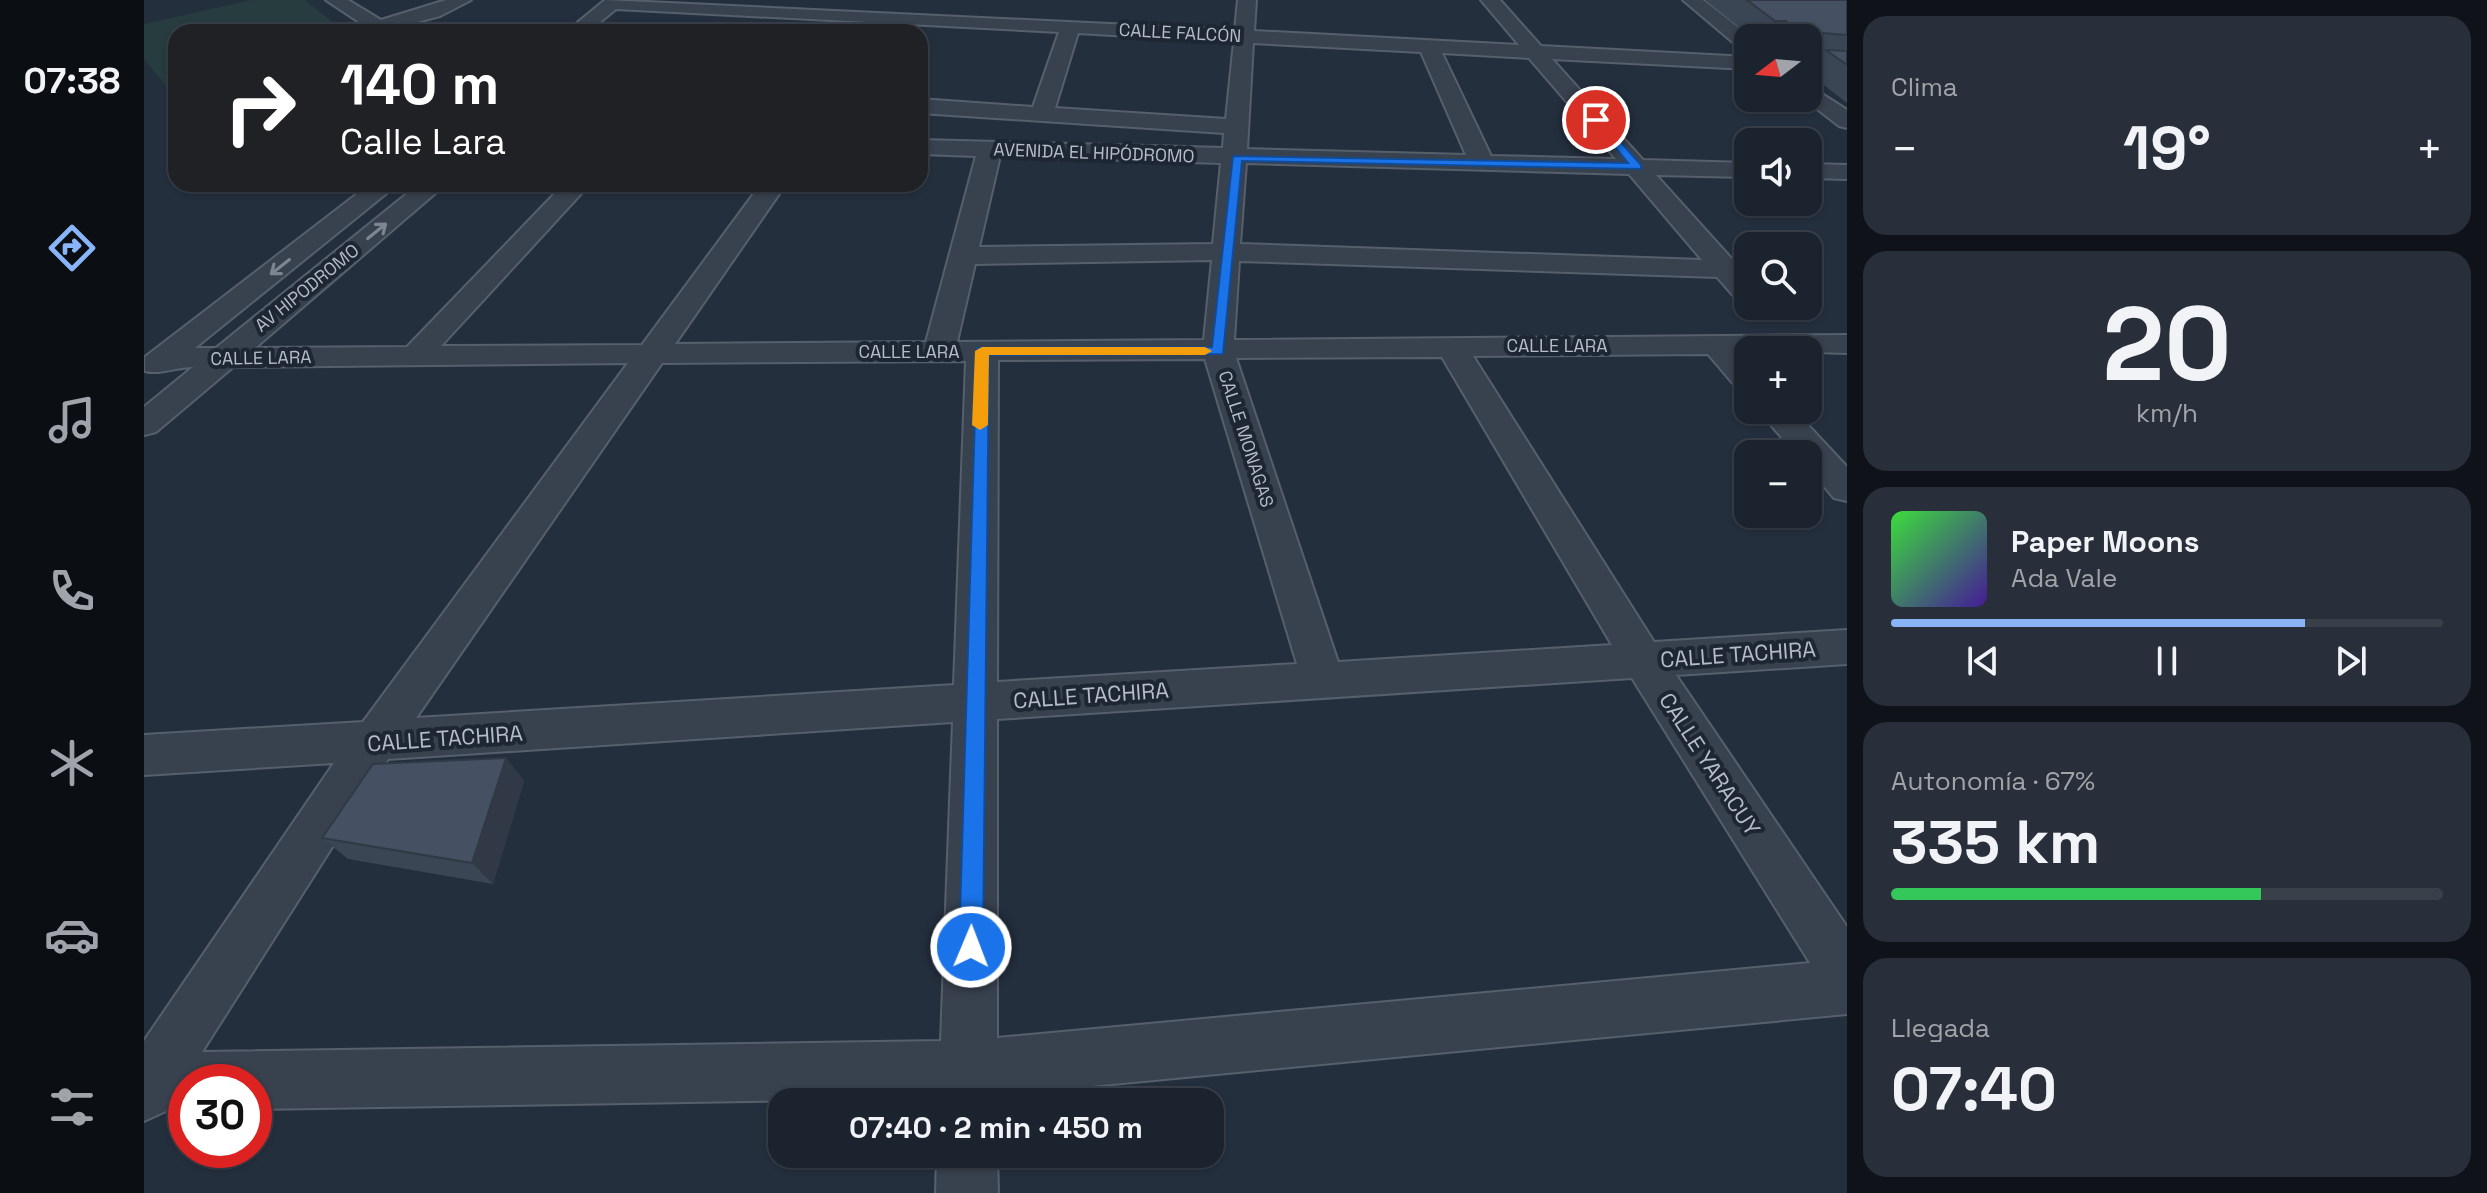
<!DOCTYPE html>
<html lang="es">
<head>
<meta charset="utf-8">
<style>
	body { margin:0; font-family:"Space Grotesk",sans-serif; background:#282f3a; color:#f1f3f6; height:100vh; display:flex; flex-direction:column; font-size:30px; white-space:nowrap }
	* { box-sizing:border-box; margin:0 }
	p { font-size:26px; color:#a0a4aa }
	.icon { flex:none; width:44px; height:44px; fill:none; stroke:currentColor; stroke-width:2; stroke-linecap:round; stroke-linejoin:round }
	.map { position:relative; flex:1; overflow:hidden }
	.panel { display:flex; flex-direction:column; gap:16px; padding:16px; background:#0f1319; width:640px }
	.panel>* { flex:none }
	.guide { position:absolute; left:24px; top:24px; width:760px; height:168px; border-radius:24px; box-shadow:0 2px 6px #0004,0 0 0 2px #39404a; background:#202124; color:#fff; overflow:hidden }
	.needle { width:52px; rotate:254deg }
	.buttons { position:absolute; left:1590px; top:24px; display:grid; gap:16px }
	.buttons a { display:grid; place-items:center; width:88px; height:88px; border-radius:16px; background:#1b232e; box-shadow:0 2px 6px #0004,0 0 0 2px #39404a; font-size:40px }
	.speed { position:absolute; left:24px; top:1064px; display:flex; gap:16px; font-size:40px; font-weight:700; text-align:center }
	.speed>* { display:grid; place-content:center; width:104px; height:104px; border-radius:50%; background:#1b232e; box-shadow:0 2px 6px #0004,0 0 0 2px #39404a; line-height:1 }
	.speed .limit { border:12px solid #d22; background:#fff; color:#111 }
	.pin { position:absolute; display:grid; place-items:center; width:68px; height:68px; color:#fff; margin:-34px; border:4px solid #fff; border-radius:50%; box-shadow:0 2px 8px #0007 }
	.me { position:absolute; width:88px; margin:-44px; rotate:1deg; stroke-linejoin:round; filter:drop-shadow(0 0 6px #0008) }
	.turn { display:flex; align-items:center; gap:28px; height:168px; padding:0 40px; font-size:36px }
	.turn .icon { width:104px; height:104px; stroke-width:2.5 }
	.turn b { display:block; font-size:56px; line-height:68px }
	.big { font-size:60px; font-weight:700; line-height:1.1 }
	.panel .widget { flex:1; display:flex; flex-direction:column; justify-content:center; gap:12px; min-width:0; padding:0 28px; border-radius:24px; background:#282f3a }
	.panel .dial { align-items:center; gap:0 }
	.dial b { font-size:104px; line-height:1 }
	.song { display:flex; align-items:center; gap:24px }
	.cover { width:96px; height:96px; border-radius:12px; background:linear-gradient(135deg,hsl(120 70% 55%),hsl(260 70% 35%)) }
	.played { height:8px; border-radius:4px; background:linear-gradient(90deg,#8ab4f8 75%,#39404a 75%) }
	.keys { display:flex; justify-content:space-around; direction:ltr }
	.heat { display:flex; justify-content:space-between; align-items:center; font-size:44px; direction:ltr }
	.charge { height:12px; border-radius:6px; background:linear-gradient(90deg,#34c759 67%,#39404a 0) }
	.trip { position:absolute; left:624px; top:1088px; width:456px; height:80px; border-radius:24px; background:#1b232e; box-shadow:0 2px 6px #0004,0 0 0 2px #39404a; font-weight:700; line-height:80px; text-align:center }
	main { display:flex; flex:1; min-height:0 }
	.dock { display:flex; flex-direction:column; width:144px; justify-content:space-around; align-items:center; background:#0b0e12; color:#a0a4aa }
	.dock .icon { width:56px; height:56px }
	.dock .selected { color:#8ab4f8 }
	.dock b { font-size:36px; color:#f1f3f6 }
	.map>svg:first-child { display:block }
	.green { fill:#263c3f }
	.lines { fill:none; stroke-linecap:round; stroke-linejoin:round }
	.minor-casing { stroke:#565f6c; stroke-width:4 }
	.minor { fill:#38414e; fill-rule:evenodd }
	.wall { fill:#3b4654 }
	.shaded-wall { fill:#303945 }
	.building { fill:#455162; stroke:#303945; stroke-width:2 }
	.oneway { stroke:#7c8592 }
	.route { fill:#1a73e8; stroke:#114b97; stroke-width:2 }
	.slow { fill:#f59e0b }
	.labels { text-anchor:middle; stroke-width:8; stroke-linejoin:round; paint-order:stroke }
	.far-street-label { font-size:18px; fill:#b4bcc9; stroke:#1d2633 }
	.street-label { font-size:22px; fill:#b4bcc9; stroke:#1d2633 }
</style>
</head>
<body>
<main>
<nav class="dock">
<b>07:38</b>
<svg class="icon selected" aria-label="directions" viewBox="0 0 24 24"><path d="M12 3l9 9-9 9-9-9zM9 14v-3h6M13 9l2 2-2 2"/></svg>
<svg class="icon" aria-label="music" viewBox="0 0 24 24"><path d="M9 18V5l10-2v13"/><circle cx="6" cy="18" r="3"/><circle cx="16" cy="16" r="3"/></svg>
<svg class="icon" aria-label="phone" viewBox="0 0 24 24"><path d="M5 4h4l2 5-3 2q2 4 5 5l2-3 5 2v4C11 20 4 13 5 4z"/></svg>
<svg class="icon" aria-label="climate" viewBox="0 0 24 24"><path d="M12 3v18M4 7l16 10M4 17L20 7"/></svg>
<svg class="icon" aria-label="car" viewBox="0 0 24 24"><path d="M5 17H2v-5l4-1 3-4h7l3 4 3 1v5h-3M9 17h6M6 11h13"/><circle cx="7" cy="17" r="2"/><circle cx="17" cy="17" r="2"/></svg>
<svg class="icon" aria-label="filters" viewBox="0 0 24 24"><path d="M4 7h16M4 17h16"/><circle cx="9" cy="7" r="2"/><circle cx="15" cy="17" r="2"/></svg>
</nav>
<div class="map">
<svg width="1703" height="1193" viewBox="0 0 1703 1193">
	<rect width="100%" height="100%" fill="#242f3e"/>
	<path class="green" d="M107,0H161L201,32H32V98L0,59V24Z"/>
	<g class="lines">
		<defs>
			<g id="minor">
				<path d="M182,0H204L237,20L302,0H327L296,16L251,28L254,32H230Z"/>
				<path d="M461,0L1091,30L1094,0H1112L1110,31L1375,45L1337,0H1356L1397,46L1604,57V69L1408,59L1499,160L1604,163V177L1512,175L1604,277V304L1594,301L1573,277L1095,261L1090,340L1703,335V353L1604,350V354H1597L1604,362V391L1593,388L1564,354L1329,356L1510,642L1703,630V664L1532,675L1703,927V1014L853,1095V1102H795V1098L110,1109V1082H42V1110L22,1111L0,1121V1041L190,763L0,775V735L219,722L484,363L89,367L12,432L0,435V407L49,367C32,367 17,375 1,371V357L226,184H254L51,348H72L275,184H302L111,348L263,347L420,184H446L297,346L498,345L617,184H642L531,344L782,342L832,156L776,154V140L1079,148L1080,133L776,113V99L889,107L915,32L472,9L444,32H422ZM934,33L1090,42L1082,119L911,108ZM1109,43L1277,52L1322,155L1103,149ZM1298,53L1385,58L1472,159L1347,156ZM856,156L1077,163L1069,244L835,247ZM1102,163L1485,174L1558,260L1096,244ZM1068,260L1060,340L813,342L831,264ZM1298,357L1468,645L1194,662L1092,358ZM1061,359L1153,664L853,682L854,360ZM822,361L810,685L272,718L518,363ZM1488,678L1666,963L853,1038V719ZM809,722L797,1041L58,1052L244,759Z"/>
				<path d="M1539,0H1559L1608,38H1604V51L1597,49Z"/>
				<path d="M1664,85L1703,110V128L1695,126L1659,98H1664Z"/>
				<path d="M1664,164L1703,165V179L1664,178Z"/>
				<path d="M1614,410H1650L1703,467V501L1690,498L1664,468V454H1652Z"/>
				<path d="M793,1154H853L854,1193H792Z"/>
			</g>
		</defs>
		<use href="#minor" class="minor-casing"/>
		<use href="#minor" class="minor"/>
	</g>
	<g class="wall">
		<path d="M1561,0H1703V103L1667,75L1677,58H1669L1664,66V38H1609Z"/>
		<path d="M362,758L380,781L349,884L204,859L178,838Z"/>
	</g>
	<path class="shaded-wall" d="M362,758L380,781L349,884L328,863Z"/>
	<g class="building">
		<path d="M1603,0H1703V35L1679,33L1676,46L1642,21H1631Z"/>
		<path d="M1682,50L1703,51V65Z"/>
		<path d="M362,758L328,863L178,838L229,764Z"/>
	</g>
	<defs><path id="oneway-shaft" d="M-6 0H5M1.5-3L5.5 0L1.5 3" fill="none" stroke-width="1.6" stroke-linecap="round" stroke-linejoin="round" transform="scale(2)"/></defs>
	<g class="oneway">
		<use href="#oneway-shaft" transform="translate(233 231) rotate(-39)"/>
		<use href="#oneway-shaft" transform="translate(136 267) rotate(142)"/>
	</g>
	<path class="route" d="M1448,118H1455L1497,165V169L1098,161L1079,354L845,355L839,947L835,955L827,959L818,955L815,947L833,348L1068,347L1089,156L1484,163Z"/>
	<path class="slow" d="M838,347H1061L1068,351L1061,355H845L844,425L836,430L828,425L831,351Z"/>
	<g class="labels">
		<g class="far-street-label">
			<text transform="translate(1036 33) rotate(3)" y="6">CALLE FALCÓN</text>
			<text transform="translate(950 153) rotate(2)" y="6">AVENIDA EL HIPÓDROMO</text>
			<text transform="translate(163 288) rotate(-39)" y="6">AV HIPODROMO</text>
			<text x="1413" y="352">CALLE LARA</text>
			<text x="765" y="358">CALLE LARA</text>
			<text transform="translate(117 358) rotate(-1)" y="6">CALLE LARA</text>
			<text transform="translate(1102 439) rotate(72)" y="6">CALLE MONAGAS</text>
		</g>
		<g class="street-label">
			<text transform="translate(1594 654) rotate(-4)" y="8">CALLE TACHIRA</text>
			<text transform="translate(947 695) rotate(-4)" y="8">CALLE TACHIRA</text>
			<text transform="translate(301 738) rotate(-4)" y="8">CALLE TACHIRA</text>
			<text transform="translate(1566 764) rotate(57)" y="8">CALLE YARACUY</text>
		</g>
	</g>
</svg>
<div class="buttons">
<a><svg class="needle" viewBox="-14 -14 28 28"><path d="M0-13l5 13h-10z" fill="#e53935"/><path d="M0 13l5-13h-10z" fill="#a0a4aa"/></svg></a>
<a><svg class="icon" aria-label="sound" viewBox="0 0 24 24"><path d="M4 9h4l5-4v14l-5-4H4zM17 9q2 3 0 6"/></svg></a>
<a><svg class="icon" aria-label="search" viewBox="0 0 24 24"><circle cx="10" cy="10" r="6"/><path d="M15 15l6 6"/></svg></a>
<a>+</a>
<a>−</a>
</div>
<div class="speed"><div class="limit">30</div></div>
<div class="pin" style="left:1452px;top:120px;background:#d93025"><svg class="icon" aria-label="arrive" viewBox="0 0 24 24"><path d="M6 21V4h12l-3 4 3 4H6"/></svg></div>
<svg class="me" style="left:827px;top:947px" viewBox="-20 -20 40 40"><circle r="17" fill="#1a73e8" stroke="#fff" stroke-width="3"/><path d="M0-11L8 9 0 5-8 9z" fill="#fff"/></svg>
<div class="trip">07:40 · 2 min · 450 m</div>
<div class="guide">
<div class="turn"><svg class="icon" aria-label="right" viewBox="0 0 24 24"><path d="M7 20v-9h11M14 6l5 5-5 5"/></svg><div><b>140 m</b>Calle Lara</div></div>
</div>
</div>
<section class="panel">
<div class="widget"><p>Clima</p>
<div class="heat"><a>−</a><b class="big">19°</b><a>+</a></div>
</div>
<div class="widget dial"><b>20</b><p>km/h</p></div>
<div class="widget">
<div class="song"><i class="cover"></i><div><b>Paper Moons</b><p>Ada Vale</p></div></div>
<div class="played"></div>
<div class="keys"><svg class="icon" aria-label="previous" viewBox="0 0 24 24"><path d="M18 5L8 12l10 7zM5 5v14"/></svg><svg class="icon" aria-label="pause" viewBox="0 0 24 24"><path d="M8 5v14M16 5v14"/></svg><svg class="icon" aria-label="next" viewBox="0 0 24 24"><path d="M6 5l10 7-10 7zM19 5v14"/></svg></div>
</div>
<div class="widget"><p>Autonomía · 67%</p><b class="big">335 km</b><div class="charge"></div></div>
<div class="widget"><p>Llegada</p><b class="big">07:40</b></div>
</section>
</main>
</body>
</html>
